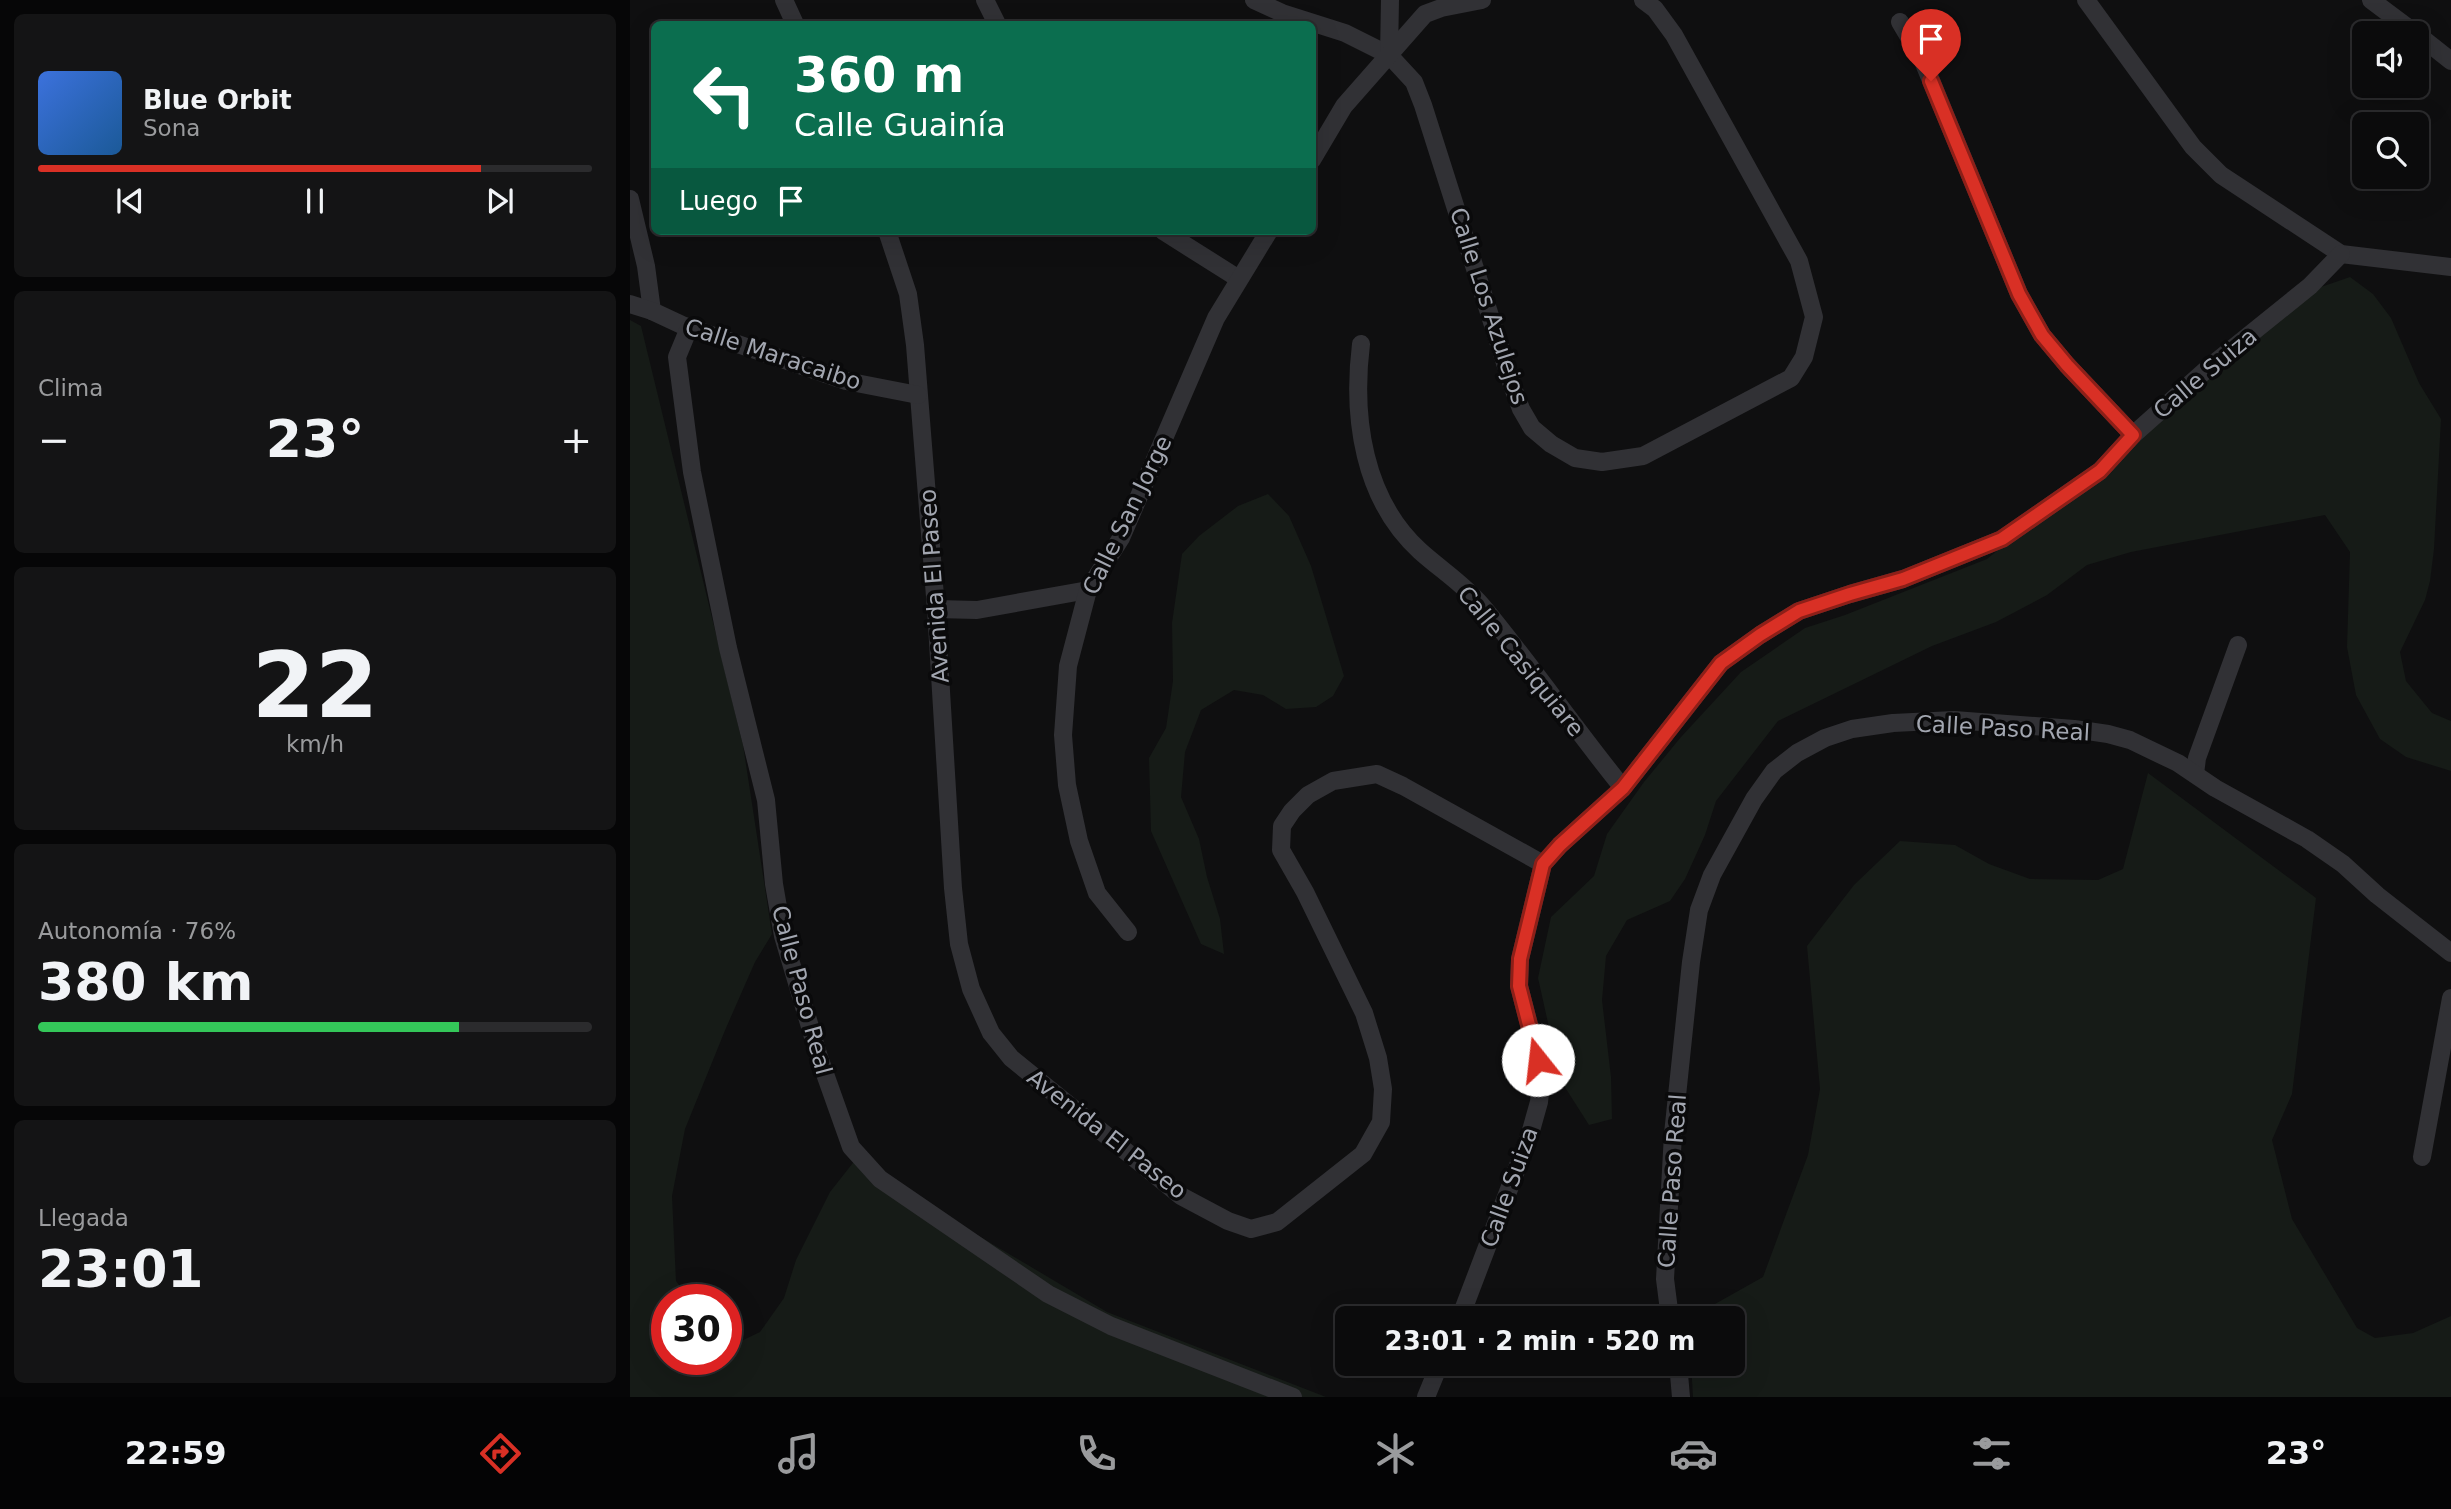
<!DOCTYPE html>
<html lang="es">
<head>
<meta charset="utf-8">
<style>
	body { margin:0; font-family:"DejaVu Sans",sans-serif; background:#141415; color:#f1f3f6; height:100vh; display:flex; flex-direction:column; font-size:26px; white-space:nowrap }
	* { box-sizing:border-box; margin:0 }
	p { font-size:23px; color:#9a9b9d }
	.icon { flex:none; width:38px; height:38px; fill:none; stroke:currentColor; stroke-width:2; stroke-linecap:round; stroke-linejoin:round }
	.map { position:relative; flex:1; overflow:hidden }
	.details { display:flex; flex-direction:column; gap:14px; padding:14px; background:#060607; width:630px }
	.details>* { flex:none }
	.top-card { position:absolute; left:21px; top:21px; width:665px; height:214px; border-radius:10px; box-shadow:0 7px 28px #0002,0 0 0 2px #2b2b2d; background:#0b6e4f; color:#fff; overflow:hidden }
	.tools { position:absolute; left:1722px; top:21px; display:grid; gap:14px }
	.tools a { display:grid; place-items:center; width:77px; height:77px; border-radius:10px; background:#0b0b0c; box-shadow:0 7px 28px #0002,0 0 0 2px #2b2b2d; font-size:35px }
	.speed { position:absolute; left:21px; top:1284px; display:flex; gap:14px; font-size:35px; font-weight:700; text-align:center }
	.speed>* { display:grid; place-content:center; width:91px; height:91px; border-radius:50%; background:#0b0b0c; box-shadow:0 7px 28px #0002,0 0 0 2px #2b2b2d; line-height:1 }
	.speed .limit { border:10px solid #d22; background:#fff; color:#111 }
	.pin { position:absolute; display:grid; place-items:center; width:60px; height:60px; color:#fff; margin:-72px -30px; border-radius:50% 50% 50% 0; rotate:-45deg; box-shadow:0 0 7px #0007 }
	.pin .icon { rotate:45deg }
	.me { position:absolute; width:77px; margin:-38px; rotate:344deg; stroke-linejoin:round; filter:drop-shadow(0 0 5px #0008) }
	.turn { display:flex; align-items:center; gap:24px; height:147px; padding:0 28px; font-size:32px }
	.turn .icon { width:91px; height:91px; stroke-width:2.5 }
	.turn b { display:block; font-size:49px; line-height:60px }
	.then { display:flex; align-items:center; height:66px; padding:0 28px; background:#0003; gap:14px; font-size:26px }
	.big { font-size:52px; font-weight:600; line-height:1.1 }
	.details .card { flex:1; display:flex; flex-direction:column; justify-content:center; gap:10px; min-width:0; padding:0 24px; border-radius:10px; background:#141415 }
	.details .dial { align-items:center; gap:0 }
	.dial b { font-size:91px; line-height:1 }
	.song { display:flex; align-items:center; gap:21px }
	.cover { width:84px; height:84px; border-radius:10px; background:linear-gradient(135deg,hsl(220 70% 55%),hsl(210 70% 35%)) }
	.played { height:7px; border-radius:4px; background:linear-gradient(90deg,#d93025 80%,#2b2b2d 80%) }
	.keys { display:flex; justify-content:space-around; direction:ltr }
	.heat { display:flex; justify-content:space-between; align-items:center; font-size:38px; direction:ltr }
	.charge { height:10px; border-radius:5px; background:linear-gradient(90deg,#34c759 76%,#2b2b2d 0) }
	.trip { position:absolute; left:705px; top:1306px; width:410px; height:70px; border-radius:10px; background:#0b0b0c; box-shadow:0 7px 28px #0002,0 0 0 2px #2b2b2d; font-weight:600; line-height:70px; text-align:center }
	.menu { display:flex; height:112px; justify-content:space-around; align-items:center; background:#040405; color:#9a9b9d }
	.menu .icon { width:49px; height:49px }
	.menu .selected { color:#d93025 }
	.menu b { font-size:32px; color:#f1f3f6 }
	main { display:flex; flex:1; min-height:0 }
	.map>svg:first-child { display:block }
	.green { fill:#161b17 }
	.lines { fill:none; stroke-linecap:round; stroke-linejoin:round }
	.minor { stroke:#313135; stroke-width:18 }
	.route-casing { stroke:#8d1f18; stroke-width:18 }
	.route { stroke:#d93025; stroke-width:12 }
	.labels { text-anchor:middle; stroke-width:7; stroke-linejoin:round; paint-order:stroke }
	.street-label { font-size:23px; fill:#a2a6b0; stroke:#0a0a0b }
</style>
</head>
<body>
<main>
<section class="details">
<div class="card">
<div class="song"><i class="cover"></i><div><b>Blue Orbit</b><p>Sona</p></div></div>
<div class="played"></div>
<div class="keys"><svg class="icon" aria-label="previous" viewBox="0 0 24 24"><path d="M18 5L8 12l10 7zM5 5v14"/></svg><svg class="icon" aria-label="pause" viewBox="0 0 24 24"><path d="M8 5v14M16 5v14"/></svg><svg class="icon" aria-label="next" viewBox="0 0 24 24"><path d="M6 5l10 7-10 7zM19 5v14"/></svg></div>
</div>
<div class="card"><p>Clima</p>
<div class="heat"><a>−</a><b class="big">23°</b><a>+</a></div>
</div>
<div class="card dial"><b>22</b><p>km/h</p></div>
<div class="card"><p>Autonomía · 76%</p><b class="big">380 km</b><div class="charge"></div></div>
<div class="card"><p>Llegada</p><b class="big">23:01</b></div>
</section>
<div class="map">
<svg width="1821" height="1397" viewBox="0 0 1821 1397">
	<rect width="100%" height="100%" fill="#0f0f10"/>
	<g class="green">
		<path d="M1720,277L1743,294L1761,318L1789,383L1811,419L1804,549L1800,581L1795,600L1770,652L1776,681L1802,713L1821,721V771L1776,757L1750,739L1726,695L1717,647L1720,552L1695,515L1501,552L1457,565L1417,595L1366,622L1302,646L1148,721L1086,801L1075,835L1055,879L1040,901L997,920L976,956L972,1000L981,1077L982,1119L959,1125L931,1081L908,978L921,917L964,876L977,834L1014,782L1051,737L1111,672L1175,628L1215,615L1357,559L1691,287Z"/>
		<path d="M0,320L11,326L113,745L142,934L125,962L96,1028L55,1129L42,1196L46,1281L60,1300H37V1360H96V1338L105,1344L130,1332L154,1298L166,1260L200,1192L226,1159L248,1176L477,1312L696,1397H0Z"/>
		<path d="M638,494L659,516L681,566L714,676L703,696L686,707L656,709L633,695L604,690L571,710L555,752L551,797L569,839L577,877L590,919L594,954L571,944L521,831L519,758L536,728L543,681L542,623L552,554L569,536L608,506Z"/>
		<path d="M1518,773L1686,898L1662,1094L1642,1140L1662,1219L1727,1328L1745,1338L1783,1333L1821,1316V1397H1063L1061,1363H1102V1318H1060L1133,1277L1178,1155L1190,1089L1177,946L1224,885L1270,841L1325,845L1359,864L1400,879L1468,880L1493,869Z"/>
	</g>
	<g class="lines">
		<g class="minor">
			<path d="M154,0L165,24"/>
			<path d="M355,0L367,24"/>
			<path d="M624,0L652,13L715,33L759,55L784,82L793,105L882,385L891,409L902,428L921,444L945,458L972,462L1013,456L1161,378L1174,357L1184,317L1169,261L1044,35L1025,9L1013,0"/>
			<path d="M1456,0L1563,147L1591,175L1711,254L1821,267"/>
			<path d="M1741,0L1785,33"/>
			<path d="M1270,22L1293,61L1389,294L1412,335L1437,365L1503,435"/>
			<path d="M1787,34L1821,61"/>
			<path d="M759,55L760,0"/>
			<path d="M682,160L714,106L795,14L811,8L852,0"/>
			<path d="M0,199L16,266L22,311"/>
			<path d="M257,231L278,294L285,345L306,609L323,888L329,944L341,989L361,1033L381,1058L551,1196L598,1221L621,1229L647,1222L733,1154L751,1122L753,1089L748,1058L734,1013L675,892L651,850L652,826L662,811L678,795L703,781L747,774L773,786L913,864"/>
			<path d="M533,231L609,279"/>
			<path d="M0,304L22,311L52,325L216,381L288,395"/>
			<path d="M59,328L47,357L62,472L98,648L136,800L144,884L153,936L189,1057L221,1147L250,1179L418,1294L481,1326L663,1397"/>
			<path d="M731,344C722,417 733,499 790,551C811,570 835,585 853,607C902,666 945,729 993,788"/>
			<path d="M306,609L347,610L458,590"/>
			<path d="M1565,774L1567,758L1608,645"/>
			<path d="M498,932L467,893L449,841L437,785L433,735L438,666L458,590L491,538L586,318L639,231"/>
			<path d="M1792,1157L1821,998"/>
			<path d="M830,1318L900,1134L909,1102L912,1074L889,986L890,959L913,864L930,845L993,788L1091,663L1130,635L1169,611L1220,594L1273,579L1372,539L1470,471L1503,435L1577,369L1680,286L1711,254"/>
			<path d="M1040,1318L1035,1279L1043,1134L1061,962L1069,910L1082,875L1124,799L1144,771L1167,753L1195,738L1222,729L1263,723L1324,720L1444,729L1478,734L1500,740L1548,763L1585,788L1677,839L1713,864L1747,895L1821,953"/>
			<path d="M1048,1363L1051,1397"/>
			<path d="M796,1397L810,1363"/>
		</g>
	</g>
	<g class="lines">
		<defs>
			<path id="route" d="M908,1060L889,986L890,959L913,864L930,845L993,788L1091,663L1130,635L1169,611L1220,594L1273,579L1372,539L1470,471L1503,435L1437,365L1412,335L1389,294L1301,81"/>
		</defs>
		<use href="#route" class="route-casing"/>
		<use href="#route" class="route"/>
	</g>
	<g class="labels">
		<g class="street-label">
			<text transform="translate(859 306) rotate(72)" y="8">Calle Los Azulejos</text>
			<text transform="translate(143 354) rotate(18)" y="8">Calle Maracaibo</text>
			<text transform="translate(1575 373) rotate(-40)" y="8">Calle Suiza</text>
			<text transform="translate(497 515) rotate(-64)" y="8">Calle San Jorge</text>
			<text transform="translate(304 586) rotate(-94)" y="8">Avenida El Paseo</text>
			<text transform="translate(891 661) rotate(51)" y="8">Calle Casiquiare</text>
			<text transform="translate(1373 728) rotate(3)" y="8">Calle Paso Real</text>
			<text transform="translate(172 990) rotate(75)" y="8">Calle Paso Real</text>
			<text transform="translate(477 1134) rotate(38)" y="8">Avenida El Paseo</text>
			<text transform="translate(1042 1181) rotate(-86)" y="8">Calle Paso Real</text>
			<text transform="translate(879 1187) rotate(-70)" y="8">Calle Suiza</text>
		</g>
	</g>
</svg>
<div class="tools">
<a><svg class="icon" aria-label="sound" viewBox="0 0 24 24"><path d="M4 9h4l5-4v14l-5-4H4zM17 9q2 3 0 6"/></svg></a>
<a><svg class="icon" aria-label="search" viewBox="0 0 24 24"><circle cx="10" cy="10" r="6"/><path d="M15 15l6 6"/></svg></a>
</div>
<div class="speed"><div class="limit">30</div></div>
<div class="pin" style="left:1301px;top:81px;background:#d93025"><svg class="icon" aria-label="arrive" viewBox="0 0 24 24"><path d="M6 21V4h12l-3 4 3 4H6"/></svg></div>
<svg class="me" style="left:908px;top:1060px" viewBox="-20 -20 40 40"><circle r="19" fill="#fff"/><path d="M0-13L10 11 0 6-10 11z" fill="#d93025"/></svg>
<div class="trip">23:01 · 2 min · 520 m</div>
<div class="top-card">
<div class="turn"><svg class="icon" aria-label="left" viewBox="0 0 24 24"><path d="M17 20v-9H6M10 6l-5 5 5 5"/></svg><div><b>360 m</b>Calle Guainía</div></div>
<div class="then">Luego<svg class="icon" aria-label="arrive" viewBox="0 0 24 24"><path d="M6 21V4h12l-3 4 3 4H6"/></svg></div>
</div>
</div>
</main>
<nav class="menu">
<b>22:59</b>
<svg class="icon selected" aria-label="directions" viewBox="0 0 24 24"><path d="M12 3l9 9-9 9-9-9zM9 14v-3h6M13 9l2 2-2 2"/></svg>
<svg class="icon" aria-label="music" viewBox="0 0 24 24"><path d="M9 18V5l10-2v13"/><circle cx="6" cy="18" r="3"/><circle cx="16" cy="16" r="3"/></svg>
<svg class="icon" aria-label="phone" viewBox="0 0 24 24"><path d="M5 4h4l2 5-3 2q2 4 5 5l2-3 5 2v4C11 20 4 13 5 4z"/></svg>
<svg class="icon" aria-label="climate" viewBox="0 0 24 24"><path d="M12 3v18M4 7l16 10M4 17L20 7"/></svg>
<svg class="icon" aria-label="car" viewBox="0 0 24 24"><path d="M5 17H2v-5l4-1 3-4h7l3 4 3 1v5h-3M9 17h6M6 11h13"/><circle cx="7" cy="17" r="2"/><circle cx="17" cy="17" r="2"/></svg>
<svg class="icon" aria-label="filters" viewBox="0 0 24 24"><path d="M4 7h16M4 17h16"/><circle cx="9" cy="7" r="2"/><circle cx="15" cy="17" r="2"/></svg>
<b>23°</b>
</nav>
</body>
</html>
